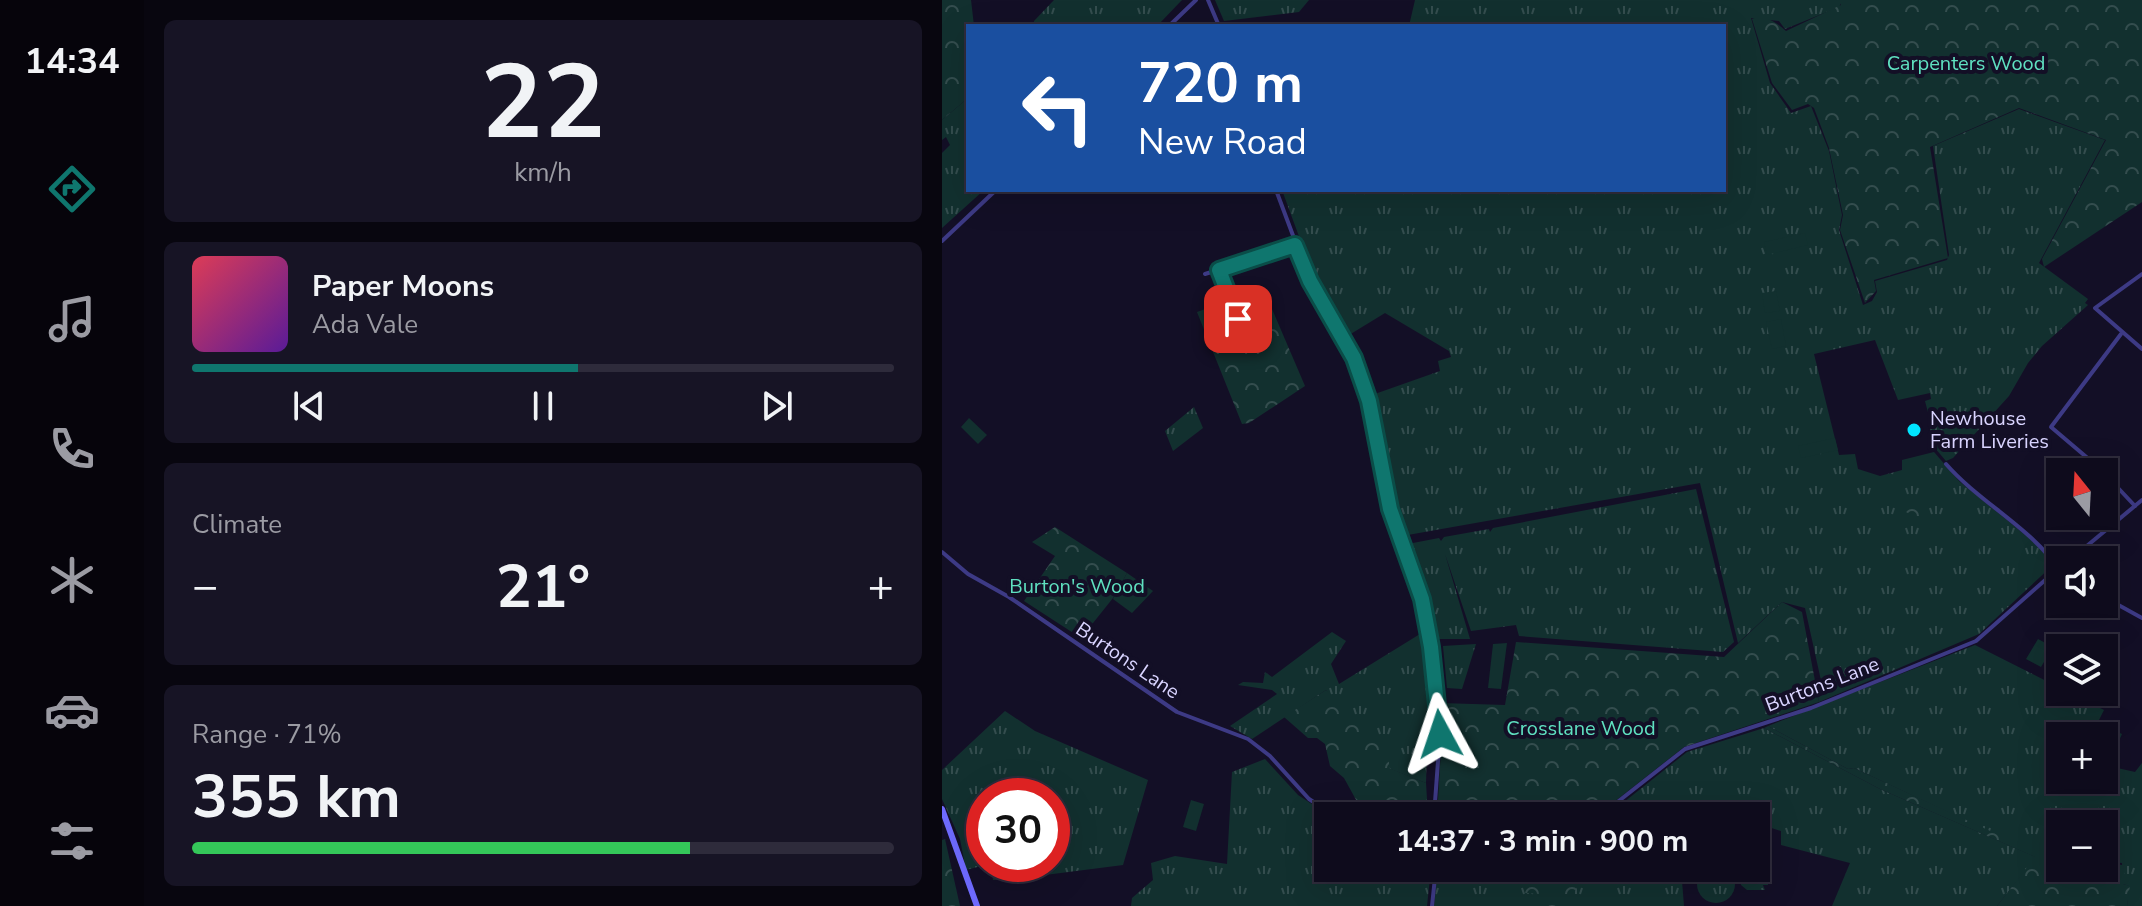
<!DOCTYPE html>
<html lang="en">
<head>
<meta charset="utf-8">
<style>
	body { margin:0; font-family:"Nunito Sans",sans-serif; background:#171425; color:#f1f3f6; height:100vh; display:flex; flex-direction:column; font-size:30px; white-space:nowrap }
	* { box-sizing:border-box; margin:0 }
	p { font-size:26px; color:#9b9ba3 }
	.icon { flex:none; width:44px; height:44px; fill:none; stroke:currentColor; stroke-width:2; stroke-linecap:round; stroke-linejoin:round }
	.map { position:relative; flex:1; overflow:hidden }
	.details { display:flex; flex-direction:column; gap:20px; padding:20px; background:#08060f; width:798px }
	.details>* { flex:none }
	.banner { position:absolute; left:24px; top:24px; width:760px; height:168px; border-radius:0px; box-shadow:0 8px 32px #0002,0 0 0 2px #2e2b3b; background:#1a4fa0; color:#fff; overflow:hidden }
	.needle { width:52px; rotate:342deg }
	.buttons { position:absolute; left:1104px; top:458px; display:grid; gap:16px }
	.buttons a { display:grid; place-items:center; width:72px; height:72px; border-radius:0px; background:#0e0b1c; box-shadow:0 8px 32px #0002,0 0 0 2px #2e2b3b; font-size:40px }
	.speed { position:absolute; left:24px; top:778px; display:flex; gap:16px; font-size:40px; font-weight:700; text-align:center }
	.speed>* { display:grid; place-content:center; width:104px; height:104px; border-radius:50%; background:#0e0b1c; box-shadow:0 8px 32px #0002,0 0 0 2px #2e2b3b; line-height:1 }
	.speed .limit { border:12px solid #d22; background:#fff; color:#111 }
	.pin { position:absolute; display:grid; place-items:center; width:68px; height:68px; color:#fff; margin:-34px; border-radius:16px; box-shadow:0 4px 12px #0006 }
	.me { position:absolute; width:88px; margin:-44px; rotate:355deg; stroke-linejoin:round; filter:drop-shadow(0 0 6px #0008) }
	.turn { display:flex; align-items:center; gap:28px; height:168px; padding:0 40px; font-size:36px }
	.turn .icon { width:104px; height:104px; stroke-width:2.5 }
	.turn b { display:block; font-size:56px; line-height:68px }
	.big { font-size:60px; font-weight:700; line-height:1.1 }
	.details .widget { flex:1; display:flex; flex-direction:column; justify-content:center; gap:12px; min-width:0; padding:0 28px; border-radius:12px; background:#171425 }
	.details .dial { align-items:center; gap:0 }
	.dial b { font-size:104px; line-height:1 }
	.song { display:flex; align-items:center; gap:24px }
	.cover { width:96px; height:96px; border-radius:12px; background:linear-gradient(135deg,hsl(350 70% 55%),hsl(270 70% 35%)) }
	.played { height:8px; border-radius:4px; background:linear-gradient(90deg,#0f766e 55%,#2e2b3b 55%) }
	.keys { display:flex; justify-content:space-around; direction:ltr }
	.heat { display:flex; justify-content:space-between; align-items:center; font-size:44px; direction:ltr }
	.charge { height:12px; border-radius:6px; background:linear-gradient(90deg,#34c759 71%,#2e2b3b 0) }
	.trip { position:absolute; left:372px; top:802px; width:456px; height:80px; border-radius:0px; background:#0e0b1c; box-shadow:0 8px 32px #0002,0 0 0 2px #2e2b3b; font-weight:700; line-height:80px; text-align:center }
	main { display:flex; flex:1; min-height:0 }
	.menu { display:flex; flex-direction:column; width:144px; justify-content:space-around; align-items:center; background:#06040b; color:#9b9ba3 }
	.menu .icon { width:56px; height:56px }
	.menu .current { color:#0f766e }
	.menu b { font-size:36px; color:#f1f3f6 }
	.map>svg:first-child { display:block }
	.grass { fill:url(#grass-tufts) }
	.forest { fill:url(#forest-crowns) }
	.garden { fill:#12302f }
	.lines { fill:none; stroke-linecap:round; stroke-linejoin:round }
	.minor { stroke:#3d3a85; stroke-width:4 }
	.secondary { stroke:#6f6bff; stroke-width:6 }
	.route-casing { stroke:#0a4d48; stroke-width:20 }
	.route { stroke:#0f766e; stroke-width:14 }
	.poi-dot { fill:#00e5ff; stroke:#130f26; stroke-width:3 }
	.labels { text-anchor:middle; stroke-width:8; stroke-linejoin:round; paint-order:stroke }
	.park-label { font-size:20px; fill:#5fe0c0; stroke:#130f26 }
	.poi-label { font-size:20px; fill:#d9d4ff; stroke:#130f26; text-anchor:start }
	.street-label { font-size:20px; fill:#d9d4ff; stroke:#130f26 }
</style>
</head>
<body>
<main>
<nav class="menu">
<b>14:34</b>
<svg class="icon current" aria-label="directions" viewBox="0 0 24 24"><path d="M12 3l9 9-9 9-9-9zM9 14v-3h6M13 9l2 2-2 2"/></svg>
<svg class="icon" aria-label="music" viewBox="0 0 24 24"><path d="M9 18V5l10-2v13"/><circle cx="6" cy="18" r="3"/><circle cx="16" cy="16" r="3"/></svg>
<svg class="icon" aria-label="phone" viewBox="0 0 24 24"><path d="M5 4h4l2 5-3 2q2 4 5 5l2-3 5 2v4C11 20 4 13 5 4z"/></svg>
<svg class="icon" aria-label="climate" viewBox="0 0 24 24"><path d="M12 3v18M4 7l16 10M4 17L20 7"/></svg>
<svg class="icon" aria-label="car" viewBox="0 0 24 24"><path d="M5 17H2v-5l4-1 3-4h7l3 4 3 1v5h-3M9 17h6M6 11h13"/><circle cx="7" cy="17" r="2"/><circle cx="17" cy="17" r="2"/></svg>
<svg class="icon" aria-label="filters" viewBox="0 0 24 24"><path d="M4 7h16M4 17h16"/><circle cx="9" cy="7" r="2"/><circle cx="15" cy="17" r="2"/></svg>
</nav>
<section class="details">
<div class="widget dial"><b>22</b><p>km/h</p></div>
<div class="widget">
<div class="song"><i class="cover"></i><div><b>Paper Moons</b><p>Ada Vale</p></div></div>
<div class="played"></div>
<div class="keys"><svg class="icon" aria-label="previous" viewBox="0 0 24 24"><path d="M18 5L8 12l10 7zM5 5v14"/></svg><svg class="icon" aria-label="pause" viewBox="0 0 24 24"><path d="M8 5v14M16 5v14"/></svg><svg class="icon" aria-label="next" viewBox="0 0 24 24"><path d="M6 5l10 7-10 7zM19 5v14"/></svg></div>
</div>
<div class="widget"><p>Climate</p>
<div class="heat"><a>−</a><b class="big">21°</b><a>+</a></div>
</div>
<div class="widget"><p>Range · 71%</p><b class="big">355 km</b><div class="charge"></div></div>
</section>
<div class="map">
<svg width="1200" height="906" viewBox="0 0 1200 906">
	<defs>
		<pattern id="grass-tufts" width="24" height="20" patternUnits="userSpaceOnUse" patternTransform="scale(2)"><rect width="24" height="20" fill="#12302f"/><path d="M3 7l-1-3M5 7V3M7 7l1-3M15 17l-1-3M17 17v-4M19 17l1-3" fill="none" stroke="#344d4e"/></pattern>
		<pattern id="forest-crowns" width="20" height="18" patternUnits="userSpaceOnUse" patternTransform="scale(2)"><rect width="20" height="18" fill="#12302f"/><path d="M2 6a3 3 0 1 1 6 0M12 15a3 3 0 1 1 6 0" fill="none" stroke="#344d4e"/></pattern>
	</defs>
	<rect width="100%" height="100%" fill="#130f26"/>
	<g class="grass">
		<path d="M112,0H240L215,26H92V21Z"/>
		<path d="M273,0H367L357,12L282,21Z"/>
		<path d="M473,0H901L897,7L843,29L837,21L809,18L828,83L849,113L869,106L887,151L900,215L897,230L921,305L930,301L935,292L933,281L1005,260L1007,255L991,146L1077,109L1163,140L1097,263L1146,299L1143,303L1146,305L1100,346L1086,363L1067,396L1011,458L1004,461L987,441L989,424L983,401L989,399L988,393L956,400L933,340L872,354L897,455L913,454L916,469L938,476L960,470V460L992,452L1017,481L1087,538L1112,564L1037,634L877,702L876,697L882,694L863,608L840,602L796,643L758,483L460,536L446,488L430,395L498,371L496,361L509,357L507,351L443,313L407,335L373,280L340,190H782V26H467Z"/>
		<path d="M26,98V190H42L0,228V153L8,145L4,137L0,140V120Z"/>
		<path d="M252,407L261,428L231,451L223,431Z"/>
		<path d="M754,489L792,642L781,652L577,636L574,625L529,631L503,554L528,639H496L483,585L468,547L471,543L497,538L499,541L502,537L547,529L548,532L551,528Z"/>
		<path d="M185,573L211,591L190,613L171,599Z"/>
		<path d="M390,632L404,641L389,664L397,684L478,634L487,694L484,783L446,768L384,690L310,739L288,726L335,694L330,690L296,685L301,682L321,683L323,672L330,677Z"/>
		<path d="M534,644L520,689L505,688L501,646Z"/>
		<path d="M1033,645L1118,688V692H1127L1162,710L1149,736H1118V780H1162V765L1193,772L1200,763V906H1185L1187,886L1181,884L1180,863L1162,861V824H1118V854L1085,849L912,768L906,769L826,726Z"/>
		<path d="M63,711L93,731L206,780L181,865L103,875L98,872L76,880H51L49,864H110V796H42V864H47L24,870L18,839L0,799V770Z"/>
		<path d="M822,728L938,789L1094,857L1055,906H890L908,863L839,845V831L814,823V816H683L677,806L745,752Z"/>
		<path d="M323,759L356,795L388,816L386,868H489L485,906H189L190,898L211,880L209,863L233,856L285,864L290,772Z"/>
		<circle cx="774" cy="884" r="19"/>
		<path d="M504,868H683L740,881L742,906H492L495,877Z"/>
		<path d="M797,874L818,878L823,890H805L799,885Z"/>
	</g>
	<g class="forest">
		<path d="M0,0H29L32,26H26V98L0,120Z"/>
		<path d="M899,0H1200V202L1102,267L1100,259L1164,140L1077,108L988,147L1006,258L932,280L934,291L923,303L898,230L901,215L887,148L872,108L866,104L850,110L830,83L810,19C822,13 835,23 844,31L899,5Z"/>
		<path d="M283,302L292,326L330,309L363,386L307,423L300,424L255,312Z"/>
		<path d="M978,497L983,509L980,521L964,512V500Z"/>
		<path d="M113,527L185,573L171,598L139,638L82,601L113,556L90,542Z"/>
		<path d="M1029,532L1038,538L1036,558L1019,547Z"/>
		<path d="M840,602L860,612L877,702L742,747L663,809L635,816H495L500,734L497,703L563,705L574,642L782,657Z"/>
		<path d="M384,690L447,749V768L484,783L486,816H423L402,778L388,766L383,744L375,738H366L342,717Z"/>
		<path d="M826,726L906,769L912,768L1085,848L1118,854V868H1162V861L1184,866L1181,884L1188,886L1185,906H1055L1093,857L938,789L822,728Z"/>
		<path d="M3,839L18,906H0V840Z"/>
		<path d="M814,839H819L820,853L825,854L826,885H819L817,878L806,879L789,868H814Z"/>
		<path d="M646,868L632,893L619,906H605L610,900L599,894L583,893V868Z"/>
		<path d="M683,868H749L748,883Z"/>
	</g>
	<g class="garden">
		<path d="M863,233L866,245L825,255L822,242Z"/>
		<path d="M834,291L838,311L823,313L820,293Z"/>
		<path d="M839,319L844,346L830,349L824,322Z"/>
		<path d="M27,418L45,435L36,444L19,427Z"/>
		<path d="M893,438L896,450L859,458L856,446Z"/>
		<path d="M1096,639L1111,647L1099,667L1084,659Z"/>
		<path d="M565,643L559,689L546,688L551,644Z"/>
		<path d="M1155,722L1180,734L1169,759L1162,756V736H1149Z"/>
		<path d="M249,800L262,804L254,831L241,827Z"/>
	</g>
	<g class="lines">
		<g class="minor">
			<path d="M266,0L277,26"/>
			<path d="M227,26L254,0"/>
			<path d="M334,190L368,281L412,358L427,401L448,509L480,599L493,672L498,734L492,816"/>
			<path d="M0,241L54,190"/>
			<path d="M277,270L296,319"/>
			<path d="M263,274L352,246"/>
			<path d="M1200,274L1153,308L1200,349"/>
			<path d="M1004,464C1038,503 1090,528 1118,571"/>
			<path d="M1162,472L1109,427L1179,334"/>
			<path d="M1162,473L1193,506"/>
			<path d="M0,552L26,574L67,597L235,712L306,739L328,756L367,799L393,816"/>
			<path d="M1128,560L1200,500"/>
			<path d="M1162,597L1200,618"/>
			<path d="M648,816L664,811L743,749L869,708L1034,641L1118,567"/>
			<path d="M490,906L494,868"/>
		</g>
		<path class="secondary" d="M0,809L35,906"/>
	</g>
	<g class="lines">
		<defs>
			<path id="route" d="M296,319L277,270L353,245L368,281L412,358L427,401L448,509L480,599L489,647L498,734"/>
		</defs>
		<use href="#route" class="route-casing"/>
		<use href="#route" class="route"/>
	</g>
	<circle class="poi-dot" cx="972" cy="430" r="8"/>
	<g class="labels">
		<g class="park-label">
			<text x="1024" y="70">Carpenters Wood</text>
			<text x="135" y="593">Burton's Wood</text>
			<text x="639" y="735">Crosslane Wood</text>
		</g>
		<g class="poi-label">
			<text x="988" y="425">Newhouse<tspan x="988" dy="23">Farm Liveries</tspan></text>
		</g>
		<g class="street-label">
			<text transform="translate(186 660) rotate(34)" y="7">Burtons Lane</text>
			<text transform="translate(880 684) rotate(-21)" y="7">Burtons Lane</text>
		</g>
	</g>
</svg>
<div class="buttons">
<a><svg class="needle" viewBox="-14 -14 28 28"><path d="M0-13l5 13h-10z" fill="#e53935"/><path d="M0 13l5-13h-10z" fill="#9b9ba3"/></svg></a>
<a><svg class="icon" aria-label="sound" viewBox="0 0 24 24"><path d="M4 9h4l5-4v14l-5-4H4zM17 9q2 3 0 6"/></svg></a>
<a><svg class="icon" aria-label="layers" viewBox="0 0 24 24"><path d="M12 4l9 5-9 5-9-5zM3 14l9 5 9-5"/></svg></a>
<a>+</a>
<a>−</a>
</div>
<div class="speed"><div class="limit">30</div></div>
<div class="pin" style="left:296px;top:319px;background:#d93025"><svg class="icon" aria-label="arrive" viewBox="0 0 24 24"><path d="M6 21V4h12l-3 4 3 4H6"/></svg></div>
<svg class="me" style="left:498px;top:734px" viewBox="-20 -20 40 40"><path d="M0-17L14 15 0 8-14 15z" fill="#0f766e" stroke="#fff" stroke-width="4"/></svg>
<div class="trip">14:37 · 3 min · 900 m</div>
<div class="banner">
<div class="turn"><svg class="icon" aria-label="left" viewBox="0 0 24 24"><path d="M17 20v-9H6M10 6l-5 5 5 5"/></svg><div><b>720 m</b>New Road</div></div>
</div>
</div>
</main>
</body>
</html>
